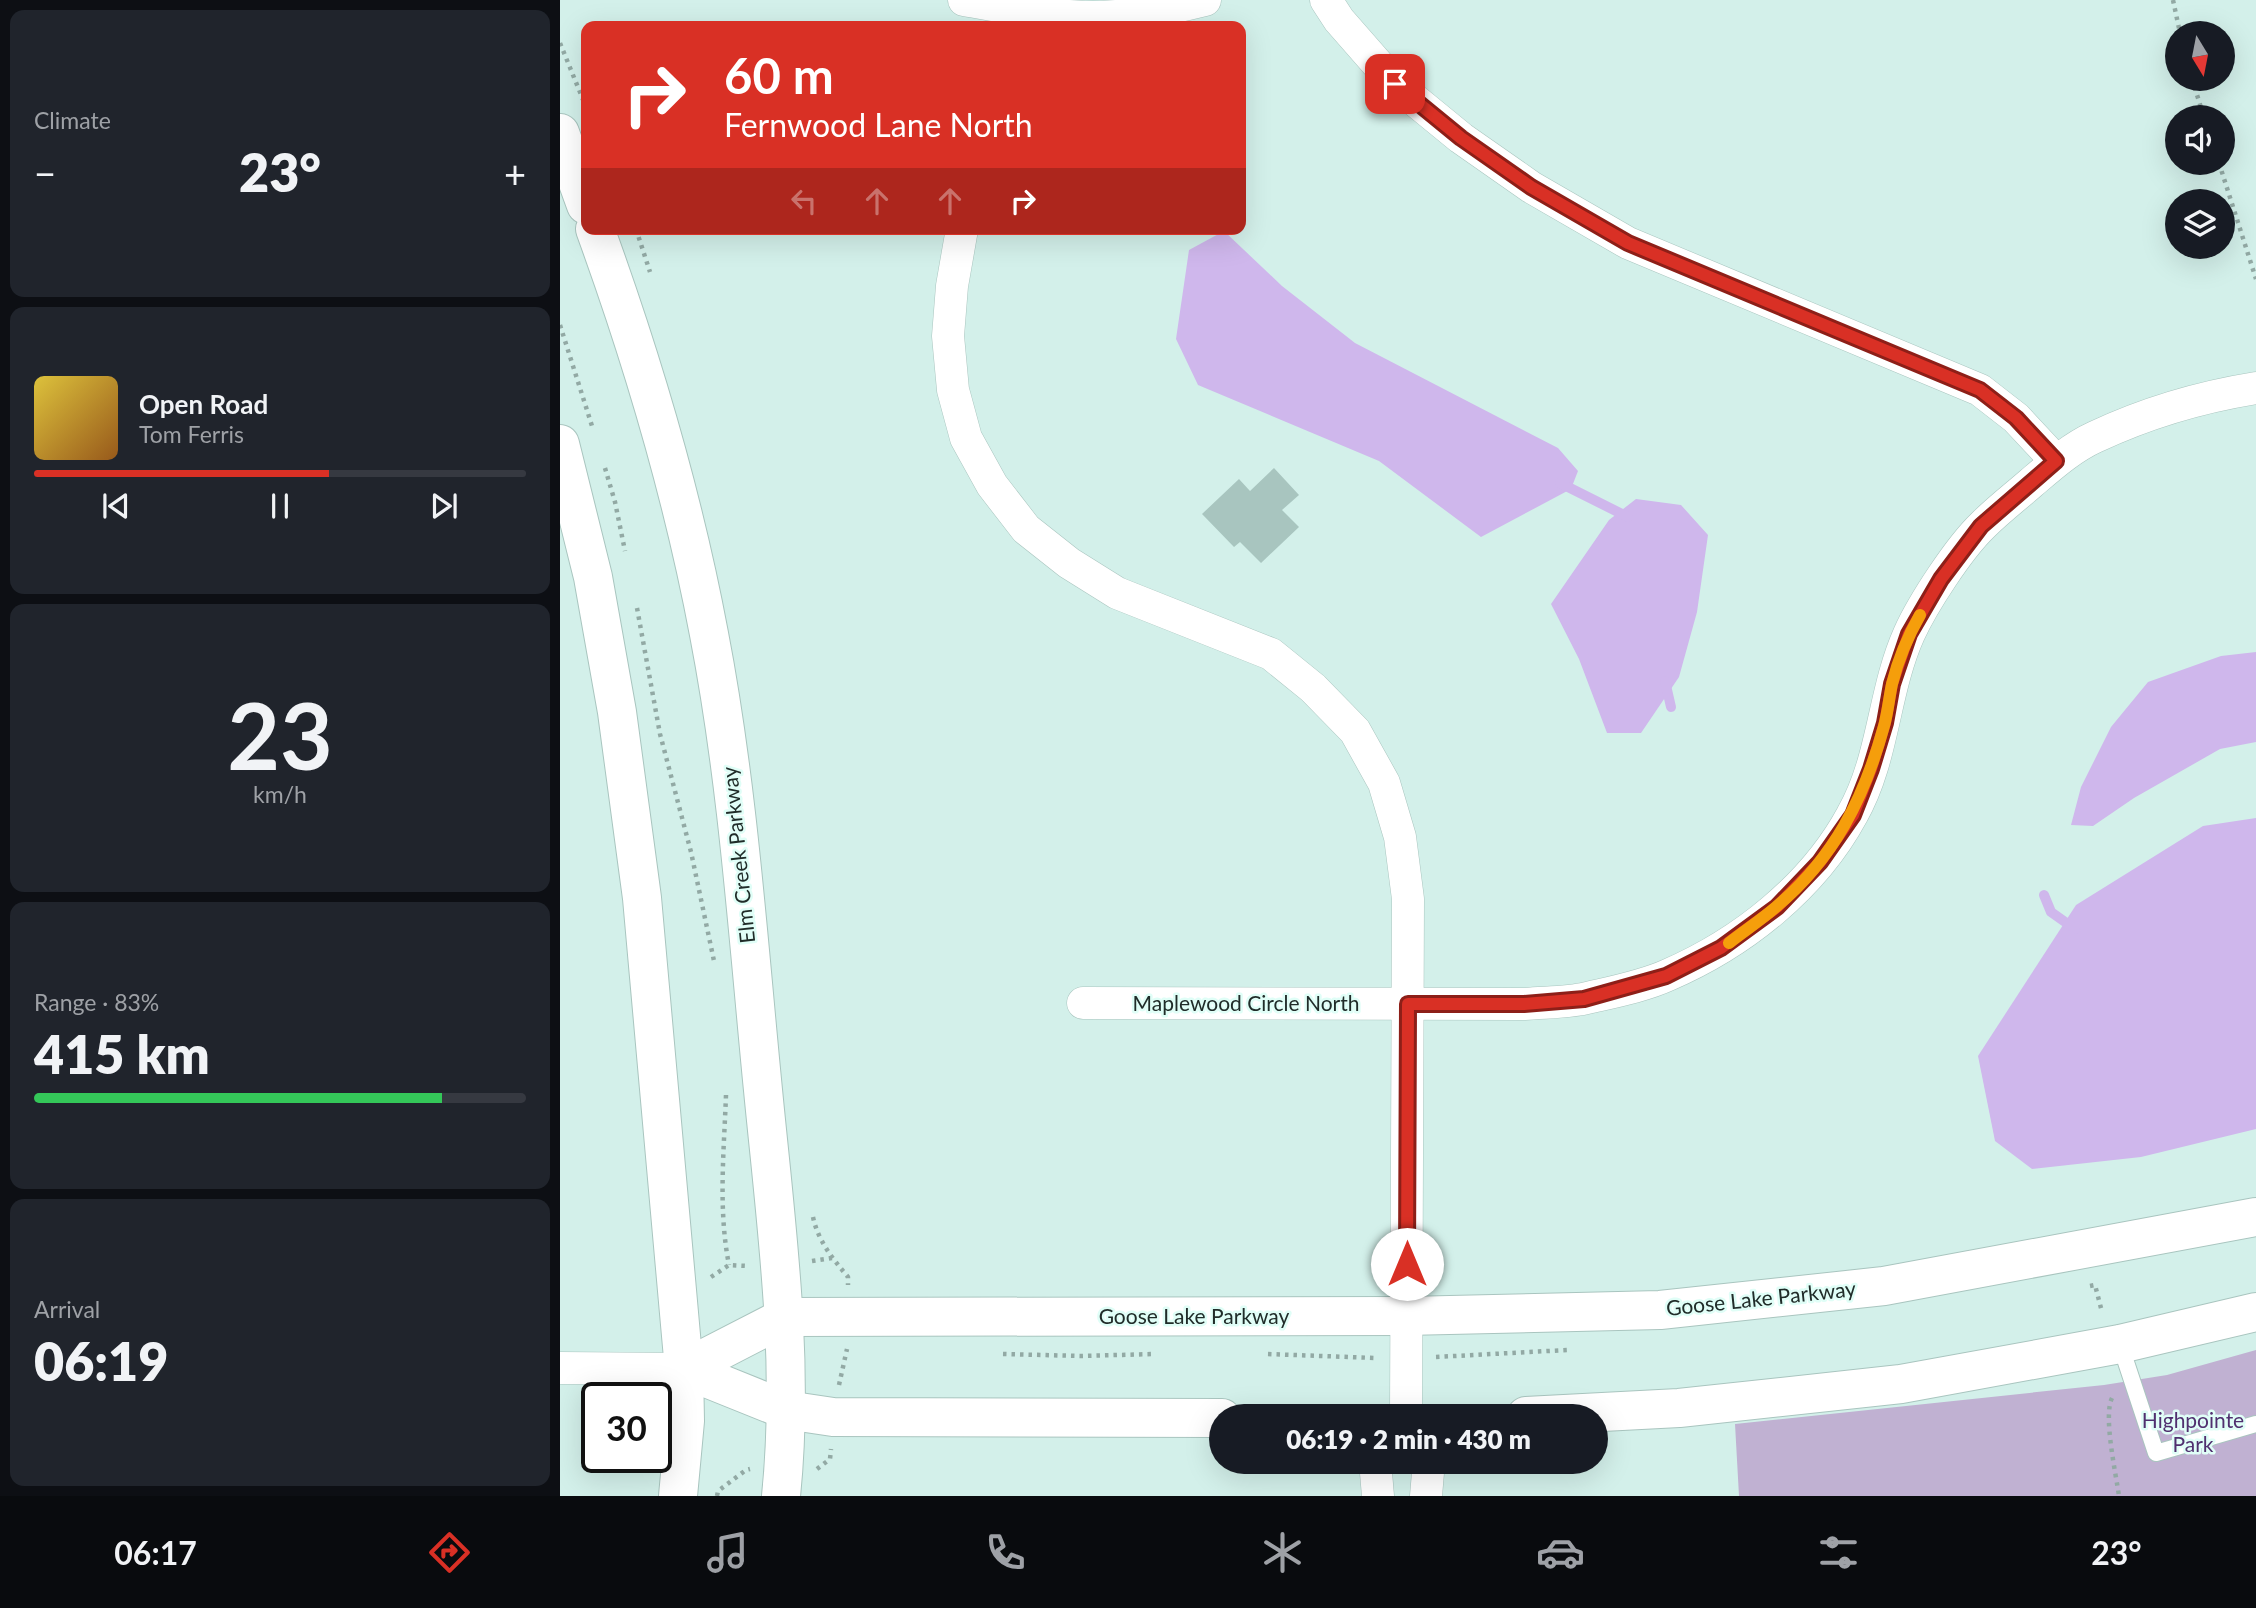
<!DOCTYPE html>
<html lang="en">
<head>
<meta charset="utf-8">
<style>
	body { margin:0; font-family:Lato,sans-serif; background:#20242c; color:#f1f3f6; height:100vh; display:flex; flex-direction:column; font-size:26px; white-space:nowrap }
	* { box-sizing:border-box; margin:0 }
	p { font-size:23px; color:#9ea1a6 }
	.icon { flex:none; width:38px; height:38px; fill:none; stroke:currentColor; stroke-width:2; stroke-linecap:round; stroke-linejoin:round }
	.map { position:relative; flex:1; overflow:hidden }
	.side { display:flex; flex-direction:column; gap:10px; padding:10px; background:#0d0f14; width:560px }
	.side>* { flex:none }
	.banner { position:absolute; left:21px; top:21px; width:665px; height:214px; border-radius:14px; box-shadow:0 7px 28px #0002; background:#d93025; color:#fff; overflow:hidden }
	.needle { width:46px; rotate:170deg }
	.fabs { position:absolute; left:1605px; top:21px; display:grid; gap:14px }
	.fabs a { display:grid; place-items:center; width:70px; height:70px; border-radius:50%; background:#171b24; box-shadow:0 7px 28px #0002; font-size:35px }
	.speed { position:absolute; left:21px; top:1382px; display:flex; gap:14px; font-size:35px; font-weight:700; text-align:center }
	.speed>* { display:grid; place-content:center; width:91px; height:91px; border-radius:50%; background:#171b24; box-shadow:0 7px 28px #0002; line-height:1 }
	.speed .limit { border:4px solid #111; border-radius:10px; background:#fff; color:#111 }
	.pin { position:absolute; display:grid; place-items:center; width:60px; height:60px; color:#fff; margin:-30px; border-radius:14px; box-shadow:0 4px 10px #0006 }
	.me { position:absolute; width:77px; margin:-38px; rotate:0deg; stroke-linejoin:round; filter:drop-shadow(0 0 5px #0008) }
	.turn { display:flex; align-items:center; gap:24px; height:147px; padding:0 28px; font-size:32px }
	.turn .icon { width:91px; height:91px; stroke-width:2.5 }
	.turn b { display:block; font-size:49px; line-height:60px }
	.lanes { display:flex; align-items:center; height:66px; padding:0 28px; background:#0003; justify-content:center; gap:35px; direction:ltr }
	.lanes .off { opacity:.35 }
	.big { font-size:52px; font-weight:800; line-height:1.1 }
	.side .card { flex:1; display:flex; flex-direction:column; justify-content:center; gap:10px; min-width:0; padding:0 24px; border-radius:14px; background:#20242c }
	.side .dial { align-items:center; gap:0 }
	.dial b { font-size:91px; line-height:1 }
	.song { display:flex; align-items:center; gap:21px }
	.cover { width:84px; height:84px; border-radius:10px; background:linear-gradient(135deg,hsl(50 70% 55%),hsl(30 70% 35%)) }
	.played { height:7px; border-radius:4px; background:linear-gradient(90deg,#d93025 60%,#363941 60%) }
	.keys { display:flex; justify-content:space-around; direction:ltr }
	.heat { display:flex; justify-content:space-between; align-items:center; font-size:38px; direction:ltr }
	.charge { height:10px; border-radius:5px; background:linear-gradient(90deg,#34c759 83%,#363941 0) }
	.trip { position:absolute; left:649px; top:1404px; width:399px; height:70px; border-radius:35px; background:#171b24; box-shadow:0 7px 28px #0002; font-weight:800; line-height:70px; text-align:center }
	.tabs { display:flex; height:112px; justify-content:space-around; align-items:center; background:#090b0e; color:#9ea1a6 }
	.tabs .icon { width:49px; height:49px }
	.tabs .current { color:#d93025 }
	.tabs b { font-size:32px; color:#f1f3f6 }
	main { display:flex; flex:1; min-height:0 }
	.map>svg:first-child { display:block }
	.green { fill:#c0b1d2 }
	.water { fill:#cfb7ec }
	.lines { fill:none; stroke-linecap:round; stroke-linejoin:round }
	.stream { stroke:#cfb7ec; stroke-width:10 }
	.building { fill:#a8c5bf }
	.service-casing { stroke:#a9c5bf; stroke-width:18 }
	.minor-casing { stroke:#a9c5bf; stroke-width:33 }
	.tertiary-casing { stroke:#a9c5bf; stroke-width:40 }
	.path { stroke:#92a9a4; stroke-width:4.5; stroke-dasharray:3.5 5; stroke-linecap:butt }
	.service { stroke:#fff; stroke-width:16 }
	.minor { stroke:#fff; stroke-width:32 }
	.tertiary { stroke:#fff; stroke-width:38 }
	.route-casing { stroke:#8d1f18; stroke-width:18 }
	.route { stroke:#d93025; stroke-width:12 }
	.slow { stroke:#f59e0b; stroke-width:12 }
	.labels { text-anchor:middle; stroke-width:5; stroke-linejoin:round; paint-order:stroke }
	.street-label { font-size:21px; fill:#202c29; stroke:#e0fef7 }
	.park-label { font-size:21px; fill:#50306f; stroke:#e0fef7 }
</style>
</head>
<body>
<main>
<section class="side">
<div class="card"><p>Climate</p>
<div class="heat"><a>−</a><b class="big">23°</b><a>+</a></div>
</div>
<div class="card">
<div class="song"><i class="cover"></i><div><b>Open Road</b><p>Tom Ferris</p></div></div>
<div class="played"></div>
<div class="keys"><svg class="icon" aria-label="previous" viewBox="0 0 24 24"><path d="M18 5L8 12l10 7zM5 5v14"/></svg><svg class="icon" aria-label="pause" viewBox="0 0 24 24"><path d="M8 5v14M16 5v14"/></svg><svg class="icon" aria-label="next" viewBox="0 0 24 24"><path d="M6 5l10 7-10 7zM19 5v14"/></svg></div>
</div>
<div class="card dial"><b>23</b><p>km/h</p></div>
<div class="card"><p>Range · 83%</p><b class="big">415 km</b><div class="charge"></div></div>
<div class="card"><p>Arrival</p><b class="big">06:19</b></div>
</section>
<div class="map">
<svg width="1696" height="1496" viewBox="0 0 1696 1496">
	<rect width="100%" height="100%" fill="#d3f0ea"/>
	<path class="green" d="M1696,1350V1496H1179L1175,1424L1544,1385L1607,1375Z"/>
	<g class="water">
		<path d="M664,231L722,286L795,343L998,448L1018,471L1011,489L921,537L819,461L638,385L616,339L629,250Z"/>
		<path d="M1076,499L1121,505L1148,535L1137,612L1119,677L1081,733H1047L1019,659L991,604L1049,520Z"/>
		<path d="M1696,652V742L1660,749L1574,798L1533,826L1511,825L1521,787L1551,727L1588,682L1661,656Z"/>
		<path d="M1696,818V1129L1581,1157L1472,1169L1435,1141L1418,1056L1516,905L1643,826Z"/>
	</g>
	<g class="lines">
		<g class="stream">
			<path d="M1000,483L1068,517"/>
			<path d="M1105,681L1111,707"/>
			<path d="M1484,895L1491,912L1515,929"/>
		</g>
	</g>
	<path class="building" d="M714,468L739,495L722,510L739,527L701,563L680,542L674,547L642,514L679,479L690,491Z"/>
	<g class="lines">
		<defs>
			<path id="service" d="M1560,1344L1596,1453L1696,1424"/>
			<g id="minor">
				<path d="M404,0C443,7 493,17 533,17C570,17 609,9 645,0"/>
				<path d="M766,0L779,20L835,84L901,138L971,187L1068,243L1420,390L1456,418L1496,461"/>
				<path d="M402,229L392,286L388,336L393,390L406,438L432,485L466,529L509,563L557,593L711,654L753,688L795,731L824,783L840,837L848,899L846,1416"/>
				<path d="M523,1003L964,1004C984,1002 1007,1003 1027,998C1053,992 1084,986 1108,975C1182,943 1253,887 1292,815C1324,759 1323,692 1349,634C1363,603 1399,548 1423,525C1438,510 1455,497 1471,483C1491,466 1511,448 1535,437C1586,413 1640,397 1696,388"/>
				<path d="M0,1368L124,1369"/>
				<path d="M815,1461L818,1496"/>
				<path d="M866,1496L869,1461"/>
			</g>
			<g id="tertiary">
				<path d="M0,133L26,205"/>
				<path d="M35,229C83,361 123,496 149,634C178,784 188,938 203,1090C216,1225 235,1360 221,1496"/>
				<path d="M0,444L33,577L57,712L82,898L124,1369L125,1421L118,1496"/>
				<path d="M124,1369L225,1317L846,1316L1100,1310L1324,1286L1696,1217"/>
				<path d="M124,1369L226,1410L273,1417L662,1418"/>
				<path d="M966,1416L1119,1408L1341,1384L1560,1344L1696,1312"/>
			</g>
		</defs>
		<use href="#service" class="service-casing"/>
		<use href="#minor" class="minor-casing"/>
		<use href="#tertiary" class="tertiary-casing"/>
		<g class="path">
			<path d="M1613,0L1620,33"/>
			<path d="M0,43L26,107"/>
			<path d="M1632,79L1644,117"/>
			<path d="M1659,163L1696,279"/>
			<path d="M76,229L90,272"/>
			<path d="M0,325L32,426"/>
			<path d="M45,468L55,502L65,551"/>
			<path d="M77,608L100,734L131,852L154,961"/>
			<path d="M166,1095C164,1151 158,1210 169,1265"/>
			<path d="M253,1217C258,1241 273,1259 288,1277V1285"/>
			<path d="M252,1261L272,1258"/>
			<path d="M151,1277L169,1265L188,1266"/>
			<path d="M1530,1286L1535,1285L1542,1312"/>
			<path d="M443,1354L521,1356L595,1354"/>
			<path d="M708,1354L815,1358"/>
			<path d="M876,1357L1007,1350"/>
			<path d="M279,1385L287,1349"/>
			<path d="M1552,1398C1543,1416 1556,1474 1559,1496"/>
			<path d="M257,1469L270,1459L271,1449"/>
			<path d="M157,1496L158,1491L186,1470L190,1469"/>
		</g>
		<use href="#service" class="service"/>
		<use href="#minor" class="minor"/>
		<use href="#tertiary" class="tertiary"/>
	</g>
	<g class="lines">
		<defs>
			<path id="route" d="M835,84L901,138L971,187L1068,243L1420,390L1456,418L1496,461L1421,526L1381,579L1349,634L1332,684L1325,723L1311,769L1293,815L1260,862L1217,907L1161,948L1106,976L1024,999L964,1004H848L847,1264"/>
		</defs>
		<use href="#route" class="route-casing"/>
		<use href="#route" class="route"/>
		<path class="slow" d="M1169,943C1184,931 1201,920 1216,907C1274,858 1304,799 1324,726C1328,712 1329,698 1332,684C1338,660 1348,636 1360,615"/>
	</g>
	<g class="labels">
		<g class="street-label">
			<text transform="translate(179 855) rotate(-96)" y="7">Elm Creek Parkway</text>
			<text x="686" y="1011">Maplewood Circle North</text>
			<text transform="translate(1201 1299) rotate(-6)" y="7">Goose Lake Parkway</text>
			<text x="634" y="1324">Goose Lake Parkway</text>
		</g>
		<g class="park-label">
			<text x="1633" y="1428">Highpointe<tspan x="1633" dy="24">Park</tspan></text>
		</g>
	</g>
</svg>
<div class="fabs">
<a><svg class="needle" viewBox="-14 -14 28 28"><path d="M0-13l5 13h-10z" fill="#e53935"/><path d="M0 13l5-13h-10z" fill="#9ea1a6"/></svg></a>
<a><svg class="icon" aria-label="sound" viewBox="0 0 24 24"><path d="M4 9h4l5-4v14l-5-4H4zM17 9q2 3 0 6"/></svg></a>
<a><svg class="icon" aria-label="layers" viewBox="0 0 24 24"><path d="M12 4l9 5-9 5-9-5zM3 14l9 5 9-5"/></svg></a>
</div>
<div class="speed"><div class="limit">30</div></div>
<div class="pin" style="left:835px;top:84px;background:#d93025"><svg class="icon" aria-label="arrive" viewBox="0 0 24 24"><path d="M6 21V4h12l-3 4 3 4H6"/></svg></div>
<svg class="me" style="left:847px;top:1264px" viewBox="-20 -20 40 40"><circle r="19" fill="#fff"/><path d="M0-13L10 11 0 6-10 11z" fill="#d93025"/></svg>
<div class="trip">06:19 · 2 min · 430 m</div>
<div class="banner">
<div class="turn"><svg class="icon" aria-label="right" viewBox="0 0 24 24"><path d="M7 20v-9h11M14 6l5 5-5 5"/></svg><div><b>60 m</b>Fernwood Lane North</div></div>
<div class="lanes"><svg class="icon off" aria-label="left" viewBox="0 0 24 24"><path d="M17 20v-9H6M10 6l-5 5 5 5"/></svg><svg class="icon off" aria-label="ahead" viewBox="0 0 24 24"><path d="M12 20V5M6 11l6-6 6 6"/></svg><svg class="icon off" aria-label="ahead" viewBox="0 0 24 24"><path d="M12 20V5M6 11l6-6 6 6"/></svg><svg class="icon" aria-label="right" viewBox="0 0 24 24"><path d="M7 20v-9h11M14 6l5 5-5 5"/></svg></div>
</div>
</div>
</main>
<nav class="tabs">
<b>06:17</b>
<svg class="icon current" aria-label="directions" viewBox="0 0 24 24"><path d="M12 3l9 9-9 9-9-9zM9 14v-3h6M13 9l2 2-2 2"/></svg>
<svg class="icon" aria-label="music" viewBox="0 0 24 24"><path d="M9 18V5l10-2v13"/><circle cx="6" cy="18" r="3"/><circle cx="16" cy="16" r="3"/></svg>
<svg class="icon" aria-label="phone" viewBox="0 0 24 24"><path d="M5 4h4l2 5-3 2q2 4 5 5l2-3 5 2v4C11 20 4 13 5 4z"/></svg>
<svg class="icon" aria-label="climate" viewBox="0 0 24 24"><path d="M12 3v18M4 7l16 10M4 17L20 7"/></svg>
<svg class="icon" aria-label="car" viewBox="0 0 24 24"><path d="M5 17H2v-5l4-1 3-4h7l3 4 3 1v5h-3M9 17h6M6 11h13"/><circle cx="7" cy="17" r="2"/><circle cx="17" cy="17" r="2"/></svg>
<svg class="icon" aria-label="filters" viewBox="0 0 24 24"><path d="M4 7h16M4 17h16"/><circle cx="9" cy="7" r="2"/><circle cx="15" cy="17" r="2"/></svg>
<b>23°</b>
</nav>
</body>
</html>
